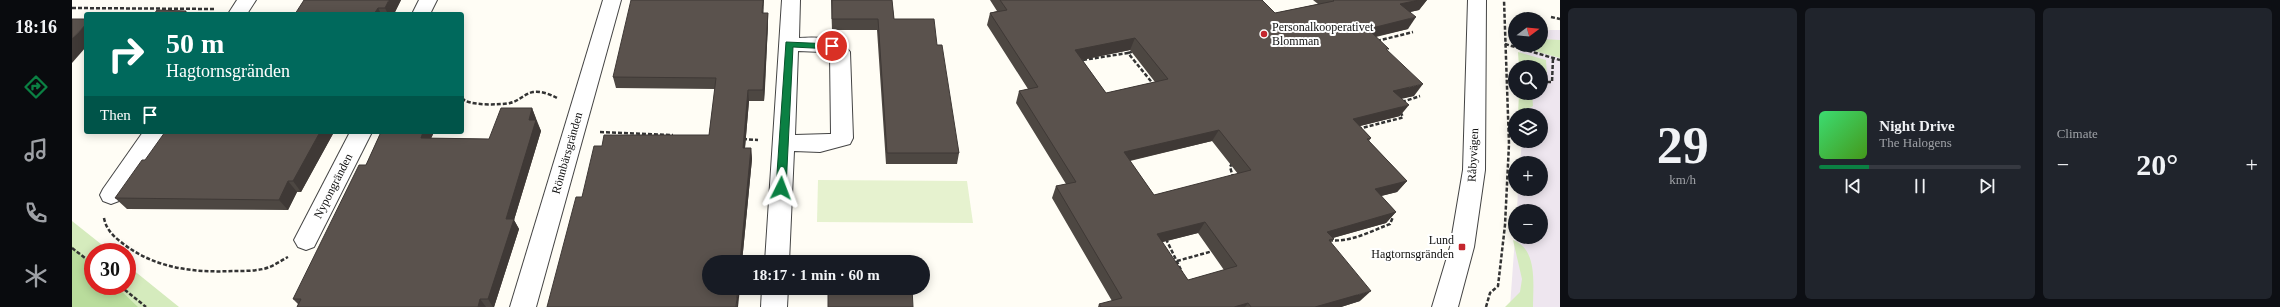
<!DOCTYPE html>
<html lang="en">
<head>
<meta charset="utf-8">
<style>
	body { margin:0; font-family:Georgia,serif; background:#20242c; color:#f1f3f6; height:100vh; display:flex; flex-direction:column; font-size:15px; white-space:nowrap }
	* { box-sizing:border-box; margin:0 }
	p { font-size:13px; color:#9ea1a6 }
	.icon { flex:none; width:22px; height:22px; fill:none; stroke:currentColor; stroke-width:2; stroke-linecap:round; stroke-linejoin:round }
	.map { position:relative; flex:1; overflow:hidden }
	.side { display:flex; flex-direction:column; gap:8px; padding:8px; background:#0d0f14; width:720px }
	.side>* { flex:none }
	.guide { position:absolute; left:12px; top:12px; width:380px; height:122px; border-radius:4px; box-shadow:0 2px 10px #0003; background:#00695c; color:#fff; overflow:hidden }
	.needle { width:26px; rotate:74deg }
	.buttons { position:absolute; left:1436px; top:12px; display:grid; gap:8px }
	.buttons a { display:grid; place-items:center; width:40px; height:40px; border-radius:50%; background:#171b24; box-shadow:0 2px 10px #0003; font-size:20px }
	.speed { position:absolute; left:12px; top:243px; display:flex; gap:8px; font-size:20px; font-weight:700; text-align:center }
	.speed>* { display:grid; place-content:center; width:52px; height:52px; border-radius:50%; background:#171b24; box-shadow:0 2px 10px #0003; line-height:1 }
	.speed .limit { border:6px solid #d22; background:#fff; color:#111 }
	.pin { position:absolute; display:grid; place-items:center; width:34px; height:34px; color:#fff; margin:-17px; border:2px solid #fff; border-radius:50%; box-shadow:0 1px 4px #0007 }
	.me { position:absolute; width:44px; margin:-22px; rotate:3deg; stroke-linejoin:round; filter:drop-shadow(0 0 3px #0008) }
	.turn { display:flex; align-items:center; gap:14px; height:84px; padding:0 16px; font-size:18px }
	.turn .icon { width:52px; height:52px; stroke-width:2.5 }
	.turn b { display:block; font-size:28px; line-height:34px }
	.then { display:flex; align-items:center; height:38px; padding:0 16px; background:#0003; gap:8px; font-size:15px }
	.big { font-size:30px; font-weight:800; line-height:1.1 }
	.side .widget { flex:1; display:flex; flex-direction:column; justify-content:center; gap:6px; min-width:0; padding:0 14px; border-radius:6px; background:#20242c }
	.side .dial { align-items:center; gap:0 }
	.dial b { font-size:52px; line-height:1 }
	.song { display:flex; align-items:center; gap:12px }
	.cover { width:48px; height:48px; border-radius:6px; background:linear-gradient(135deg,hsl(140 70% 55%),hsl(100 70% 35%)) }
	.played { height:4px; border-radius:2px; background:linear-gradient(90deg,#0b8043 25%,#363941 25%) }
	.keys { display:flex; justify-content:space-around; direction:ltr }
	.heat { display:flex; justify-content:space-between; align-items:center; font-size:22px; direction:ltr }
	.side .tiles { flex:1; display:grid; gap:8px; grid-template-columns:repeat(3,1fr) }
	.trip { position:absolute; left:630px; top:255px; width:228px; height:40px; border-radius:20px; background:#171b24; box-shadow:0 2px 10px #0003; font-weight:800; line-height:40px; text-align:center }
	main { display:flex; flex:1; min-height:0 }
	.menu { display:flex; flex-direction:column; width:72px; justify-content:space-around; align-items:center; background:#090b0e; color:#9ea1a6 }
	.menu .icon { width:28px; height:28px }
	.menu .on { color:#0b8043 }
	.menu b { font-size:18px; color:#f1f3f6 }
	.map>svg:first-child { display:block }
	.industrial { fill:#eee6ef }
	.green { fill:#d5ebbd }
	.forest { fill:#b9dc9c }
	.pitch { fill:#e6f2cf }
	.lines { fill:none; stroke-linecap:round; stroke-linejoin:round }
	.minor-casing { stroke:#444; stroke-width:2 }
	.path { stroke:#333; stroke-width:2.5; stroke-dasharray:4 2; stroke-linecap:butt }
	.minor { fill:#fff; fill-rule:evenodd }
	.wall { fill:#4d4742; fill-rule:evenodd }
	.shaded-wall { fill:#3f3936 }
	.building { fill:#5a524d; stroke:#3f3936; fill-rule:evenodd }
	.route { fill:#0b8043; stroke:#07532c }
	.poi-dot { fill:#c4262e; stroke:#fff; stroke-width:1.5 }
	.labels { text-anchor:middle; stroke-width:4; stroke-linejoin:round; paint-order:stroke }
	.poi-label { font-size:12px; fill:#111; stroke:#fff; text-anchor:start }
	.street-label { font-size:12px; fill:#111; stroke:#fff }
</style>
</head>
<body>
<main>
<nav class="menu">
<b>18:16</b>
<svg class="icon on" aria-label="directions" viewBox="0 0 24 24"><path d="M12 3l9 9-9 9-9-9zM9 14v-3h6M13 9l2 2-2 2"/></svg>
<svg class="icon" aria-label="music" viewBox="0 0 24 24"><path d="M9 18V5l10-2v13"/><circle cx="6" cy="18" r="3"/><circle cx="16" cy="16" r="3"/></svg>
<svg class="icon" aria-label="phone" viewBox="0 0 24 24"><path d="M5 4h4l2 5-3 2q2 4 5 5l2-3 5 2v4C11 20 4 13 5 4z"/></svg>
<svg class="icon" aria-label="climate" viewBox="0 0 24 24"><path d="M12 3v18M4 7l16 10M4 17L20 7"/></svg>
</nav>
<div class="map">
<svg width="1488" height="307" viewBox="0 0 1488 307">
	<rect width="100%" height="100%" fill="#fffdf5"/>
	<path class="industrial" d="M1469,30H1488V307H1438L1443,237H1469V211H1445L1446,189H1469V163H1448L1450,141H1469V115H1451L1452,93H1469V67H1449L1447,45H1469Z"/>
	<g class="green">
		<path d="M1469,39L1488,40V58L1444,46L1469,45Z"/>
		<path d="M1446,52L1474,60L1475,77L1469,75V67H1447Z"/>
		<path d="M1447,93H1460L1461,106L1446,115Z"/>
		<path d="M0,221L39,252H21V286H55V265L107,307H0Z"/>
		<path d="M1441,240C1466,249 1461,285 1461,307H1433L1448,292L1450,279Z"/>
	</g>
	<path class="forest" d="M0,246L21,265V286H44L66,307H0Z"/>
	<path class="pitch" d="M746,180L895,181L901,223L745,222Z"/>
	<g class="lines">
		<defs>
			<g id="minor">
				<path d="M165,0H184L175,14H156Z"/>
				<path d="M347,0H365L358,14H340Z"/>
				<path d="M531,0H549L464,307H438Z"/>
				<path d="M710,0H728L727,38C743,37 768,36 778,52L781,138L778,144L748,152L722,151L717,262H693ZM726,51L750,52L758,55L759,134H757L723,135Z"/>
				<path d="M1396,0H1414L1413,170L1402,247L1386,307H1360L1378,247L1391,170Z"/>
				<path d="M71,132H94L47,201L39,204L31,201L28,195L31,189Z"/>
				<path d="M278,132H300L242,247L234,250L226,247L222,240Z"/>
				<path d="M690,288H716L715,307H689Z"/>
			</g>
		</defs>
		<use href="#minor" class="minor-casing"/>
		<g class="path">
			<path d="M0,8L143,9"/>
			<path d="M1479,17L1488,19"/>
			<path d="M1305,41L1341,32"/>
			<path d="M1433,44L1488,60"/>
			<path d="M1056,53L1063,51"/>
			<path d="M1011,60L1056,53L1082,85"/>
			<path d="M1469,82H1480L1481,58"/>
			<path d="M390,98C395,106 429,105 438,103C447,101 452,94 461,92C469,91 478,94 485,98"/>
			<path d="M1330,102L1348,96"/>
			<path d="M1286,129L1329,118L1331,117L1328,111"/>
			<path d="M528,132L601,135"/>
			<path d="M671,139L686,140"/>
			<path d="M1160,163L1158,167L1161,177"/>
			<path d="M32,218C34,229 41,236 49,242C81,268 121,273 161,271C171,271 182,271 191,269C201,267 208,261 216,257"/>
			<path d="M1094,239L1110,272"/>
			<path d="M1257,240C1278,243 1299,231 1318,224L1321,217"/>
			<path d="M0,248L21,264"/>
			<path d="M1105,261L1141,251"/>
			<path d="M48,286L74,307"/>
			<path d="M1414,307L1418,293L1426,286L1433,225L1437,144L1432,0"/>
		</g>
		<use href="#minor" class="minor"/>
	</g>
	<g class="wall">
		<path d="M329,0L322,14H223Z"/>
		<path d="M759,0H820L822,19L865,45L887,153L885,164H814L805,30H760Z"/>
		<path d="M918,0H1190L1203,13L1246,4L1241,0H1355L1347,10L1338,12L1336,29L1304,37L1315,51L1342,96L1330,98L1328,116L1288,126L1299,138L1297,141L1335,181L1325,192L1309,196L1324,212L1314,223L1261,238L1262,239L1259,242L1288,301L1269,307H1026L1027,304L1040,301L980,198L984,186L994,184L944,103L947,91L956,89L915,25L918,13L925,11ZM1058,50L1083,82L1034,93L1010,60ZM1140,141L1166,174L1082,195L1058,161ZM1126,233L1152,270L1116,280L1090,242Z"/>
		<path d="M691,13H696V24L693,88L692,101H677L673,148H679L680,159L670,262H637L510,197L530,146L637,135L643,89L544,88L541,77Z"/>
		<path d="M460,108L469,131L442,220L447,229L422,307H225L226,304L221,299L294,165L309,132H362L359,138L417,139Z"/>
		<path d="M262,132L229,192H225L216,210L55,209L43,198L73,160Z"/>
	</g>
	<g class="shaded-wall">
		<path d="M317,0H329L322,14H316L313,8Z"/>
		<path d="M691,0H692L691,24L690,13Z"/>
		<path d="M1347,0H1355L1347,10L1320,16L1328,4Z"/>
		<path d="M306,8L309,14H302Z"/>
		<path d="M114,11L117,14H111Z"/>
		<path d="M696,13V24L692,101L691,90Z"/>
		<path d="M1344,17L1336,29L1288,40L1296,29Z"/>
		<path d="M14,24V47L0,63V39Z"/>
		<path d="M1063,38L1058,50L999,62L1003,50Z"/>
		<path d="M1351,84L1342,96L1312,103L1321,91Z"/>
		<path d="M676,90L677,101L672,159L671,148Z"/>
		<path d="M1337,105L1328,116L1272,130L1281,119Z"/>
		<path d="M460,108L464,119L461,130L464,120L469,131L442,220L447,229L422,307H421L416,299L457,120Z"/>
		<path d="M1147,130L1140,141L1047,163L1052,152Z"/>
		<path d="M248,132H262L229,192L221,181Z"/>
		<path d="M351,132H362L355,148L349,138Z"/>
		<path d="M679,148L680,159L670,262H668Z"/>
		<path d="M216,181L225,192L216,210L207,200Z"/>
		<path d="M1335,181L1325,192L1293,200L1303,189Z"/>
		<path d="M1324,212L1314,223L1246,242L1255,232Z"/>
		<path d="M1133,222L1126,233L1079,245L1085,234Z"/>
		<path d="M666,288H668L666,307H664Z"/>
		<path d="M1299,291L1288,301L1269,307H1243Z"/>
		<path d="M408,299L414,307H406Z"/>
		<path d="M1176,303L1173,307H1162Z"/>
	</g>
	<g class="building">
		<path d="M232,0H317L313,8H306L302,14H223Z"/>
		<path d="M559,0H691L690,13H696L691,90H676L671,148H679L668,262H637V288H666L664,307H475L504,197H510L522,146H530L532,135H637L644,78L541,77Z"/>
		<path d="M760,0H820L822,19H862L865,45H870L887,153H815L806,19H760Z"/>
		<path d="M928,0H1190L1203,13L1262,1L1261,0H1347L1328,4L1344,17L1296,29L1317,49H1314L1351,84L1321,91L1337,105L1281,119L1299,138L1295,139L1335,181L1303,189L1324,212L1255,232L1262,239L1257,240L1299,291L1243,307H1179L1176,303L1162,307H1029L1027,304L1050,298L984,186L1004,182L947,91L966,87L918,13L935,10ZM1063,38L1096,79L1034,93L1003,50ZM1147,130L1179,170L1082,195L1052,152ZM1133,222L1165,266L1116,280L1085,234Z"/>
		<path d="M85,10L114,11L111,14H82Z"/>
		<path d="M0,19H14V24L0,39Z"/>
		<path d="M429,108H460L457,120H464L434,219H442L416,299H408L406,307H225L229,299H221L287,165H294L309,132H351L349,138L417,139Z"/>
		<path d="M93,132H248L221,181H216L207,200L43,198L70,160H73Z"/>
		<rect x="756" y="261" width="82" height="1"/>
		<path d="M756,288H840L841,307H756Z"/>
	</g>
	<path class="route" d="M714,42L760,44L764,46L760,49L721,47L714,188L709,192L704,188Z"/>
	<g class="poi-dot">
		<circle cx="1192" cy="34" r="4"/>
		<rect x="1386" y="243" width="8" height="8" rx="2"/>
	</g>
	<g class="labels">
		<g class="poi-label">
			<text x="1200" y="31">Personalkooperativet<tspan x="1200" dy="14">Blomman</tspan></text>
			<text x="1382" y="244" text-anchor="end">Lund<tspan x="1382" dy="14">Hagtornsgränden</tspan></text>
		</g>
		<g class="street-label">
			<text transform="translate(495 153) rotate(-74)" y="4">Rönnbärsgränden</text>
			<text transform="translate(1401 155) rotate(-87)" y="4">Råbyvägen</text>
			<text transform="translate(261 186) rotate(-63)" y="4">Nypongränden</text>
		</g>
	</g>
</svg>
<div class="buttons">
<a><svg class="needle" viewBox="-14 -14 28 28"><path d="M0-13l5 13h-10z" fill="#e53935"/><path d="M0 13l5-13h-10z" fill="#9ea1a6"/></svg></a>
<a><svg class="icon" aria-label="search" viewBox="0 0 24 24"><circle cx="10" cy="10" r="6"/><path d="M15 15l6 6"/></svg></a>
<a><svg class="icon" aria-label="layers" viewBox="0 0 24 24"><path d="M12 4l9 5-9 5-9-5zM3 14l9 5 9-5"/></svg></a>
<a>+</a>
<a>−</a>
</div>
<div class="speed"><div class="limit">30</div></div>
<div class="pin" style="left:760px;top:46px;background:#d93025"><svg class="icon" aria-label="arrive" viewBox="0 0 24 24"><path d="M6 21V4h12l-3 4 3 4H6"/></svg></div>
<svg class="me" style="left:709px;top:188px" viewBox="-20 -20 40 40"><path d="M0-17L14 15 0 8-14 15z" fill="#0b8043" stroke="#fff" stroke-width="4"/></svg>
<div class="trip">18:17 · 1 min · 60 m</div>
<div class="guide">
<div class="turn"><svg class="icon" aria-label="right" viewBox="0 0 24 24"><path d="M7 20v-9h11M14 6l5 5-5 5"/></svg><div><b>50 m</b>Hagtornsgränden</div></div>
<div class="then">Then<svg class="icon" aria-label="arrive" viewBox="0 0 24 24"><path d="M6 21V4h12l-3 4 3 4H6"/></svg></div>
</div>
</div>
<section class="side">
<div class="tiles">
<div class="widget dial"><b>29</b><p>km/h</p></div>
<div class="widget">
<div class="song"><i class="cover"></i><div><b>Night Drive</b><p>The Halogens</p></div></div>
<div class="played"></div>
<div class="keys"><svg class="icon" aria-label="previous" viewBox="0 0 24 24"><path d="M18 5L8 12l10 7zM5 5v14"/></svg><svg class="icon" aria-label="pause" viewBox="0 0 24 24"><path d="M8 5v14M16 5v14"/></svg><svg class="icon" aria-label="next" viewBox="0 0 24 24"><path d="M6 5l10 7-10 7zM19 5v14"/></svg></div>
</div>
<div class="widget"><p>Climate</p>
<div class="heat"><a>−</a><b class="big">20°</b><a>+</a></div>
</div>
</div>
</section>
</main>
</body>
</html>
